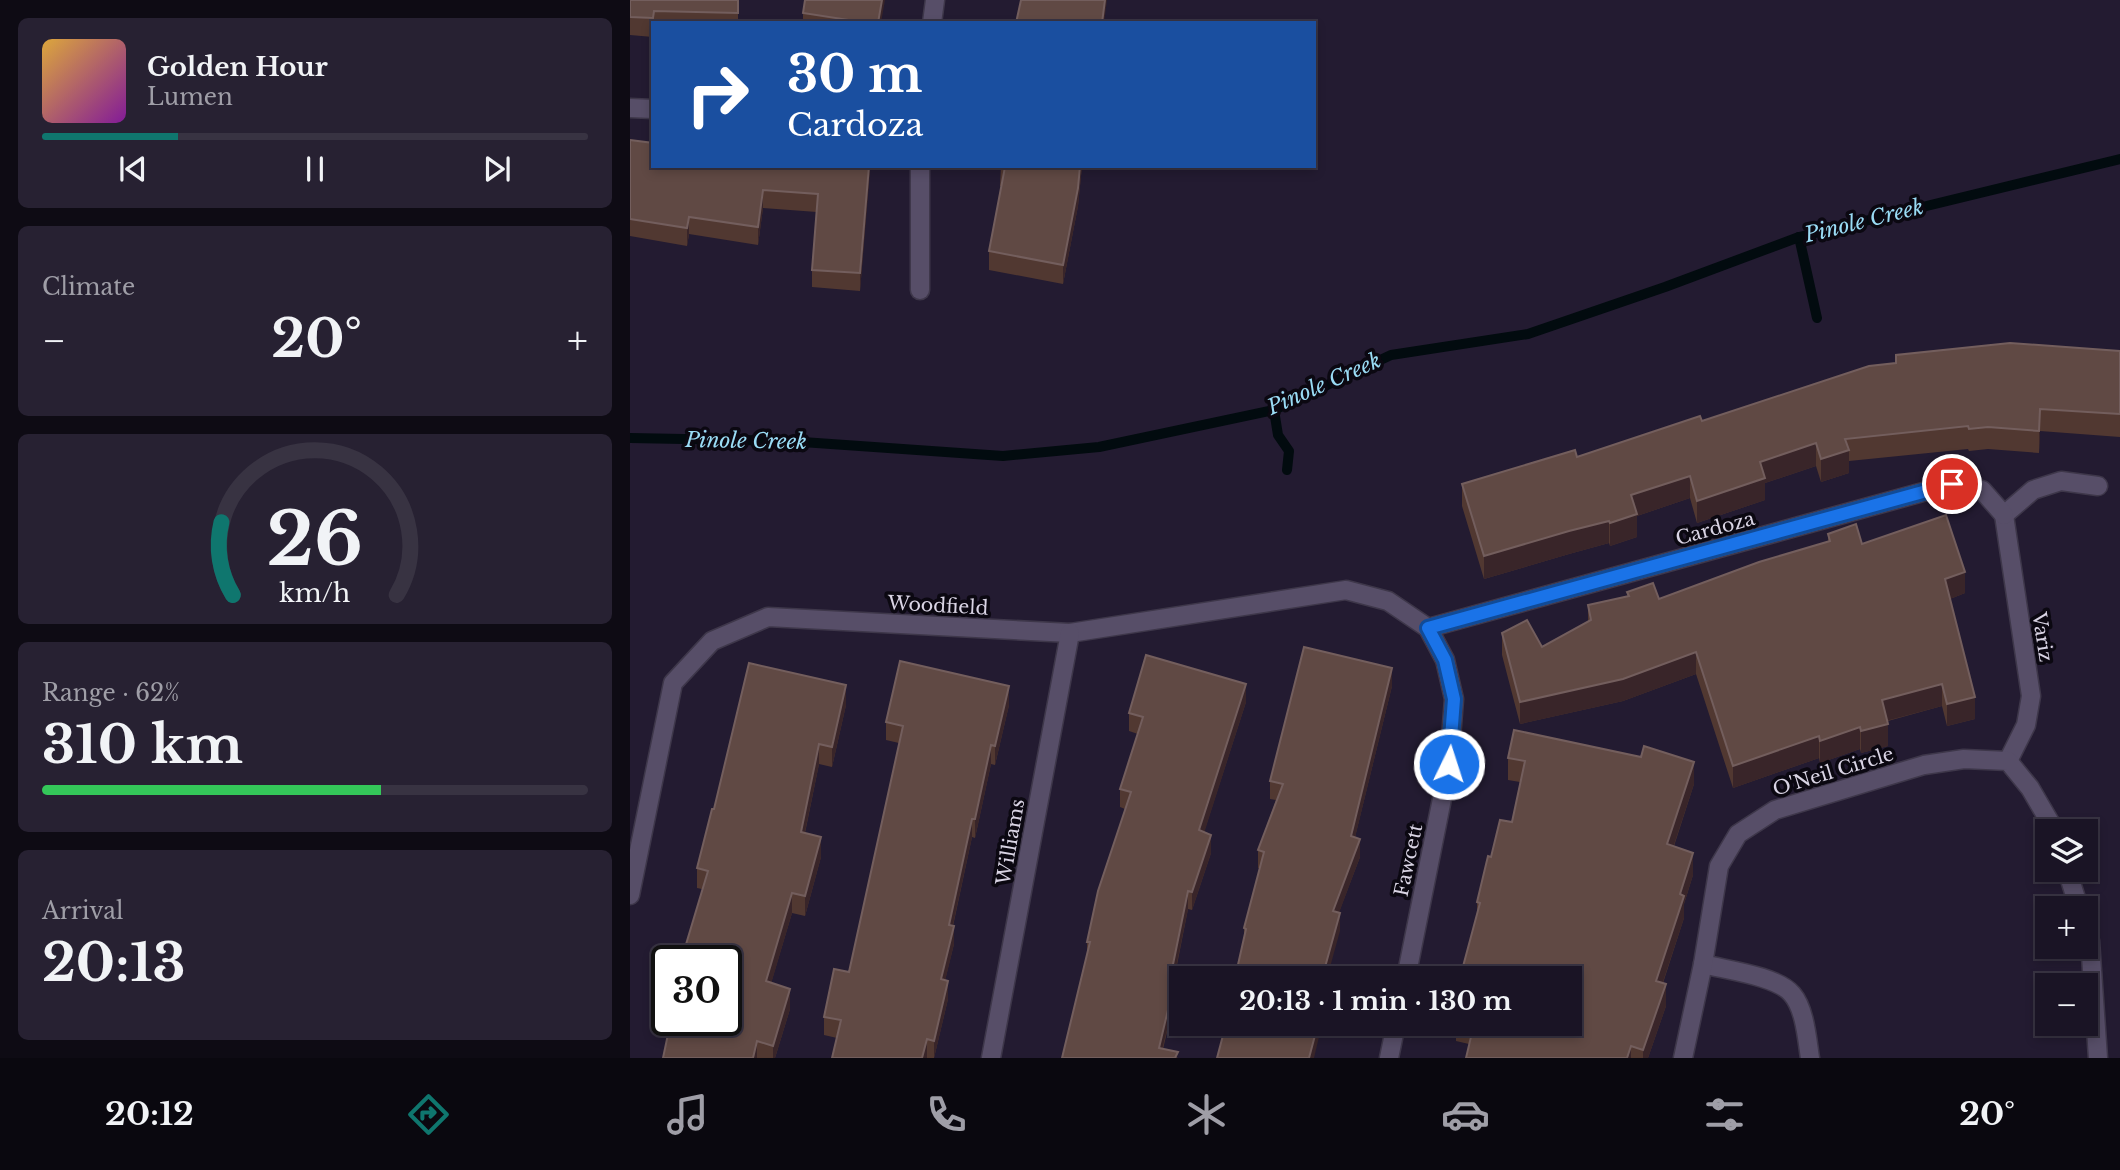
<!DOCTYPE html>
<html lang="en">
<head>
<meta charset="utf-8">
<style>
	body { margin:0; font-family:"Libre Baskerville",serif; background:#272132; color:#f1f3f6; height:100vh; display:flex; flex-direction:column; font-size:26px; white-space:nowrap }
	* { box-sizing:border-box; margin:0 }
	p { font-size:23px; color:#9f9ea7 }
	.icon { flex:none; width:38px; height:38px; fill:none; stroke:currentColor; stroke-width:2; stroke-linecap:round; stroke-linejoin:round }
	.map { position:relative; flex:1; overflow:hidden }
	.side { display:flex; flex-direction:column; gap:18px; padding:18px; background:#0e0b14; width:630px }
	.side>* { flex:none }
	.top-card { position:absolute; left:21px; top:21px; width:665px; height:147px; border-radius:0px; box-shadow:0 4px 10px #0003,0 0 0 2px #383342; background:#1a4fa0; color:#fff; overflow:hidden }
	.fabs { position:absolute; left:1405px; top:819px; display:grid; gap:14px }
	.fabs a { display:grid; place-items:center; width:63px; height:63px; border-radius:0px; background:#1a1425; box-shadow:0 4px 10px #0003,0 0 0 2px #383342; font-size:35px }
	.speed { position:absolute; left:21px; top:945px; display:flex; gap:14px; font-size:35px; font-weight:700; text-align:center }
	.speed>* { display:grid; place-content:center; width:91px; height:91px; border-radius:50%; background:#1a1425; box-shadow:0 4px 10px #0003,0 0 0 2px #383342; line-height:1 }
	.speed .limit { border:4px solid #111; border-radius:10px; background:#fff; color:#111 }
	.pin { position:absolute; display:grid; place-items:center; width:60px; height:60px; color:#fff; margin:-30px; border:4px solid #fff; border-radius:50%; box-shadow:0 2px 7px #0007 }
	.me { position:absolute; width:77px; margin:-38px; rotate:4deg; stroke-linejoin:round; filter:drop-shadow(0 0 5px #0008) }
	.turn { display:flex; align-items:center; gap:24px; height:147px; padding:0 21px; font-size:32px }
	.turn .icon { width:91px; height:91px; stroke-width:2.5 }
	.turn b { display:block; font-size:49px; line-height:60px }
	.big { font-size:52px; font-weight:700; line-height:1.1 }
	.side .card { flex:1; display:flex; flex-direction:column; justify-content:center; gap:10px; min-width:0; padding:0 24px; border-radius:10px; background:#272132 }
	.side .dial { align-items:center; gap:0 }
	.dial svg { height:182px; overflow:visible; fill:none; stroke:#383342; stroke-width:7; stroke-linecap:round; text-anchor:middle }
	.dial text { fill:#f1f3f6; stroke:none }
	.song { display:flex; align-items:center; gap:21px }
	.cover { width:84px; height:84px; border-radius:10px; background:linear-gradient(135deg,hsl(40 70% 55%),hsl(290 70% 35%)) }
	.played { height:7px; border-radius:4px; background:linear-gradient(90deg,#0f766e 25%,#383342 25%) }
	.keys { display:flex; justify-content:space-around; direction:ltr }
	.heat { display:flex; justify-content:space-between; align-items:center; font-size:38px; direction:ltr }
	.charge { height:10px; border-radius:5px; background:linear-gradient(90deg,#34c759 62%,#383342 0) }
	.trip { position:absolute; left:539px; top:966px; width:413px; height:70px; border-radius:0px; background:#1a1425; box-shadow:0 4px 10px #0003,0 0 0 2px #383342; font-weight:700; line-height:70px; text-align:center }
	.dock { display:flex; height:112px; justify-content:space-around; align-items:center; background:#0a080f; color:#9f9ea7 }
	.dock .icon { width:49px; height:49px }
	.dock .active { color:#0f766e }
	.dock b { font-size:32px; color:#f1f3f6 }
	main { display:flex; flex:1; min-height:0 }
	.map>svg:first-child { display:block }
	.lines { fill:none; stroke-linecap:round; stroke-linejoin:round }
	.stream { stroke:#020b0f; stroke-width:10 }
	.minor-casing { stroke:#3e374a; stroke-width:21 }
	.minor { stroke:#574e68; stroke-width:18 }
	.wall { fill:#513831 }
	.shaded-wall { fill:#392529 }
	.building { fill:#604944; stroke:#735e5d; stroke-width:2 }
	.route-casing { stroke:#114b97; stroke-width:18 }
	.route { stroke:#1a73e8; stroke-width:12 }
	.labels { text-anchor:middle; stroke-width:7; stroke-linejoin:round; paint-order:stroke }
	.street-label { font-size:19px; fill:#d9d4e4; stroke:#0b0811 }
	.water-label { font-size:21px; font-style:italic; fill:#9adcf5; stroke:#0b0811 }
</style>
</head>
<body>
<main>
<section class="side">
<div class="card">
<div class="song"><i class="cover"></i><div><b>Golden Hour</b><p>Lumen</p></div></div>
<div class="played"></div>
<div class="keys"><svg class="icon" aria-label="previous" viewBox="0 0 24 24"><path d="M18 5L8 12l10 7zM5 5v14"/></svg><svg class="icon" aria-label="pause" viewBox="0 0 24 24"><path d="M8 5v14M16 5v14"/></svg><svg class="icon" aria-label="next" viewBox="0 0 24 24"><path d="M6 5l10 7-10 7zM19 5v14"/></svg></div>
</div>
<div class="card"><p>Climate</p>
<div class="heat"><a>−</a><b class="big">20°</b><a>+</a></div>
</div>
<div class="card dial"><svg viewBox="0 0 100 80">
<path d="M14 69A42 42 0 1 1 86 69"/>
<path d="M14 69A42 42 0 0 1 9 37" stroke="#0f766e"/>
<text x="50" y="56" font-size="32" font-weight="700">26</text>
<text x="50" y="72" font-size="11">km/h</text>
</svg></div>
<div class="card"><p>Range · 62%</p><b class="big">310 km</b><div class="charge"></div></div>
<div class="card"><p>Arrival</p><b class="big">20:13</b></div>
</section>
<div class="map">
<svg width="1490" height="1058" viewBox="0 0 1490 1058">
	<rect width="100%" height="100%" fill="#231b31"/>
	<g class="lines">
		<g class="stream">
			<path d="M1169,237L1187,318"/>
			<path d="M644,410L648,435L659,451L657,470"/>
			<path d="M0,438L158,441L373,456L469,447L644,410L761,355L898,334L1035,287L1169,237L1490,159"/>
		</g>
		<defs>
			<g id="minor">
				<path d="M302,23L305,0"/>
				<path d="M0,108L23,109"/>
				<path d="M290,166V290"/>
				<path d="M1374,515L1401,696L1396,725L1378,761"/>
				<path d="M1374,515L1403,490L1431,481L1468,486"/>
				<path d="M798,628L1322,484L1352,490L1374,515"/>
				<path d="M1437,870L1449,908"/>
				<path d="M0,895L43,683L82,641L138,617L440,633L716,590L758,601L798,628L815,660L824,699L819,764L776,978"/>
				<path d="M1456,930L1460,941L1468,1058"/>
				<path d="M1073,964C1096,970 1147,976 1162,994C1175,1009 1177,1039 1180,1058"/>
				<path d="M361,1058L440,633"/>
				<path d="M759,1058L766,1024"/>
				<path d="M1053,1058L1073,964L1089,866L1108,834L1145,810L1294,765L1334,759L1378,761L1400,788L1425,831"/>
			</g>
		</defs>
		<use href="#minor" class="minor-casing"/>
		<use href="#minor" class="minor"/>
	</g>
	<g class="wall">
		<path d="M0,0H108V23H23V37L0,35Z"/>
		<path d="M173,13L251,23H173Z"/>
		<path d="M0,140L23,166H240L230,291L182,287V270L187,212L133,208L128,245L59,234L57,246L0,236Z"/>
		<path d="M371,166H452L448,206L433,284L359,270V251L371,186H370Z"/>
		<path d="M1490,351V437L1410,431L1409,453L1358,449L1339,451L1338,449L1219,461V473L1191,482L1186,466L1135,483V500L1067,523L1060,498L1007,516V537L980,546L979,543L939,554L854,579L832,506V484L947,457L1072,421L1266,363V355Z"/>
		<path d="M1198,534L1232,544L1335,593L1320,599L1345,719L1317,726L1312,706L1258,721V746L1231,753L1230,749L1190,763L1189,758L1103,788L1066,674L993,701L890,724L872,655V633L912,647L958,622V605L997,596V592L1029,599L1198,541Z"/>
		<path d="M762,686L725,837L730,857L709,912L710,931L614,939V928L630,868H628V850L646,800L640,799V781Z"/>
		<path d="M616,702L574,832L581,853L562,910L558,909L544,980L545,998L533,1049L548,1058H432L457,955V942L495,809L490,807V789L508,734L499,731V713Z"/>
		<path d="M216,705L202,767L189,764L175,833L191,857L175,916L162,913L141,983L160,1009L145,1058H33L38,1033L36,1032L37,1009V1020H96L72,889L67,888V868L84,809Z"/>
		<path d="M379,705L365,765L361,764L345,838L342,837L323,926L324,944L315,980L318,999L304,1058H202L207,1038L194,1035V1017L219,972L269,743L256,740V722Z"/>
		<path d="M878,758L1064,784L1044,846L1063,875L1054,904V918L1033,983L1036,1006L1018,1058H836L839,1044L826,1041V1024H940V978H831V974L847,915V902L861,857L882,822L890,782L878,780Z"/>
	</g>
	<g class="shaded-wall">
		<path d="M252,0H255L251,23H248Z"/>
		<path d="M475,0H477L474,23H472Z"/>
		<path d="M239,166L240,173L230,291V273Z"/>
		<path d="M450,166H452L448,206L433,284V265Z"/>
		<path d="M133,190V208L128,245V227Z"/>
		<path d="M59,217V234L57,246V228Z"/>
		<path d="M1410,409V431L1409,453V431Z"/>
		<path d="M1186,443V466L1135,483V500L1067,523V501L1130,462Z"/>
		<path d="M1219,450V473L1191,482V459Z"/>
		<path d="M1060,476V498L1007,516V537L980,546V523L1001,495Z"/>
		<path d="M979,521V543L939,554L854,579V556L939,531Z"/>
		<path d="M1335,572V593L1315,601V579Z"/>
		<path d="M1066,652V674L993,701L890,724V702Z"/>
		<path d="M762,668V686L721,854V836Z"/>
		<path d="M616,684V702L569,849V830Z"/>
		<path d="M1312,684V706L1252,722V700Z"/>
		<path d="M216,685V705L202,767V747Z"/>
		<path d="M379,686V705L365,765V746Z"/>
		<path d="M1345,697V719L1317,726V704Z"/>
		<path d="M1258,724V746L1231,753V731Z"/>
		<path d="M1230,727V749L1190,763V741Z"/>
		<path d="M1189,736V758L1103,788V766Z"/>
		<path d="M189,744V764L171,851V832Z"/>
		<path d="M361,745V764L345,838V819Z"/>
		<path d="M1064,762V784L1037,866V844Z"/>
		<path d="M342,819V837L319,943V925Z"/>
		<path d="M581,835V853L562,910V892Z"/>
		<path d="M191,837V857L175,916V896Z"/>
		<path d="M730,839V857L703,929V911Z"/>
		<path d="M1063,853V875L1054,904V918L1026,1003V981L1050,894Z"/>
		<path d="M558,891V909L540,997V979Z"/>
		<path d="M162,893V913L136,1001V981Z"/>
		<path d="M710,913V931L697,978H692Z"/>
		<path d="M324,926V944L311,998V979Z"/>
		<path d="M545,980V998L530,1058L529,1048Z"/>
		<path d="M318,981V999L304,1058V1041Z"/>
		<path d="M1036,984V1006L1018,1058H1013V1050Z"/>
		<path d="M160,989V1009L145,1058H143V1046Z"/>
		<path d="M688,1024H692L684,1058H679Z"/>
		<path d="M297,1039V1058H292Z"/>
		<path d="M127,1041V1058H123Z"/>
		<path d="M1001,1046V1058H997Z"/>
	</g>
	<g class="building">
		<path d="M0,0H108V13L24,11L23,18L0,17Z"/>
		<path d="M175,0H252L248,23H238L173,13Z"/>
		<path d="M391,0H475L472,23H386Z"/>
		<path d="M0,140L23,143V166H239L230,273L182,270L188,194L133,190L128,227L59,217L57,228L0,219Z"/>
		<path d="M371,166H450L448,188L433,265L359,251L375,167Z"/>
		<path d="M1380,343L1490,351V414L1410,409L1409,431L1358,427L1339,429L1338,426L1215,439L1219,450L1191,459L1186,443L1130,462L1135,478L1067,501L1060,476L1001,495L1007,514L980,523L979,521L939,531L854,556L832,484L945,450L947,457L1070,416L1072,421L1239,366L1266,363V355Z"/>
		<path d="M1316,515L1335,572L1315,579L1345,697L1317,704L1312,684L1252,700L1258,724L1231,731L1230,727L1190,741L1189,736L1103,766L1066,652L993,679L890,702L872,633L897,620L912,647L961,620L958,605L999,596L997,592L1023,583L1029,599L1129,562L1200,541L1198,534L1226,524L1232,544Z"/>
		<path d="M674,647L762,668L721,836L730,839L703,911L710,913L692,978H605L616,929L614,928L634,852L628,850L653,784L640,781Z"/>
		<path d="M516,655L616,684L569,830L581,835L562,892L558,891L540,979L545,980L529,1048L548,1052L545,1058H432L460,942H457L468,891L501,792L490,789L513,717L499,713Z"/>
		<path d="M270,661L379,686L365,746L361,745L345,819H342L319,925L324,926L311,979L318,981L304,1041L297,1039L292,1058H202L211,1020L194,1017L204,969L219,972L273,726L256,722Z"/>
		<path d="M119,663L216,685L202,747L189,744L171,832L191,837L175,896L162,893L136,981L160,989L143,1046L127,1041L123,1058H33L41,1020H96V961H51L78,871L67,868L82,809H84Z"/>
		<path d="M884,730L1011,757L1014,746L1064,762L1037,844L1063,853L1050,894L1054,896L1026,981L1036,984L1013,1050L1001,1046L997,1058H836L844,1024H940V978H835L836,975L831,974L850,903L847,902L858,856L861,857L870,820L882,822L895,761L878,758Z"/>
		<path d="M596,1024H688L679,1058H587Z"/>
	</g>
	<g class="lines">
		<defs>
			<path id="route" d="M819,764L824,699L815,660L798,628L1322,484"/>
		</defs>
		<use href="#route" class="route-casing"/>
		<use href="#route" class="route"/>
	</g>
	<g class="labels">
		<g class="street-label">
			<text transform="translate(1085 528) rotate(-15)" y="7">Cardoza</text>
			<text transform="translate(308 605) rotate(3)" y="7">Woodfield</text>
			<text transform="translate(1413 637) rotate(81)" y="7">Variz</text>
			<text transform="translate(1203 771) rotate(-17)" y="7">O'Neil Circle</text>
			<text transform="translate(380 842) rotate(-80)" y="7">Williams</text>
			<text transform="translate(778 860) rotate(-78)" y="7">Fawcett</text>
		</g>
		<g class="water-label">
			<text transform="translate(1234 221) rotate(-14)" y="7">Pinole Creek</text>
			<text transform="translate(694 384) rotate(-24)" y="7">Pinole Creek</text>
			<text transform="translate(116 441) rotate(1)" y="7">Pinole Creek</text>
		</g>
	</g>
</svg>
<div class="fabs">
<a><svg class="icon" aria-label="layers" viewBox="0 0 24 24"><path d="M12 4l9 5-9 5-9-5zM3 14l9 5 9-5"/></svg></a>
<a>+</a>
<a>−</a>
</div>
<div class="speed"><div class="limit">30</div></div>
<div class="pin" style="left:1322px;top:484px;background:#d93025"><svg class="icon" aria-label="arrive" viewBox="0 0 24 24"><path d="M6 21V4h12l-3 4 3 4H6"/></svg></div>
<svg class="me" style="left:819px;top:764px" viewBox="-20 -20 40 40"><circle r="17" fill="#1a73e8" stroke="#fff" stroke-width="3"/><path d="M0-11L8 9 0 5-8 9z" fill="#fff"/></svg>
<div class="trip">20:13 · 1 min · 130 m</div>
<div class="top-card">
<div class="turn"><svg class="icon" aria-label="right" viewBox="0 0 24 24"><path d="M7 20v-9h11M14 6l5 5-5 5"/></svg><div><b>30 m</b>Cardoza</div></div>
</div>
</div>
</main>
<nav class="dock">
<b>20:12</b>
<svg class="icon active" aria-label="directions" viewBox="0 0 24 24"><path d="M12 3l9 9-9 9-9-9zM9 14v-3h6M13 9l2 2-2 2"/></svg>
<svg class="icon" aria-label="music" viewBox="0 0 24 24"><path d="M9 18V5l10-2v13"/><circle cx="6" cy="18" r="3"/><circle cx="16" cy="16" r="3"/></svg>
<svg class="icon" aria-label="phone" viewBox="0 0 24 24"><path d="M5 4h4l2 5-3 2q2 4 5 5l2-3 5 2v4C11 20 4 13 5 4z"/></svg>
<svg class="icon" aria-label="climate" viewBox="0 0 24 24"><path d="M12 3v18M4 7l16 10M4 17L20 7"/></svg>
<svg class="icon" aria-label="car" viewBox="0 0 24 24"><path d="M5 17H2v-5l4-1 3-4h7l3 4 3 1v5h-3M9 17h6M6 11h13"/><circle cx="7" cy="17" r="2"/><circle cx="17" cy="17" r="2"/></svg>
<svg class="icon" aria-label="filters" viewBox="0 0 24 24"><path d="M4 7h16M4 17h16"/><circle cx="9" cy="7" r="2"/><circle cx="15" cy="17" r="2"/></svg>
<b>20°</b>
</nav>
</body>
</html>
